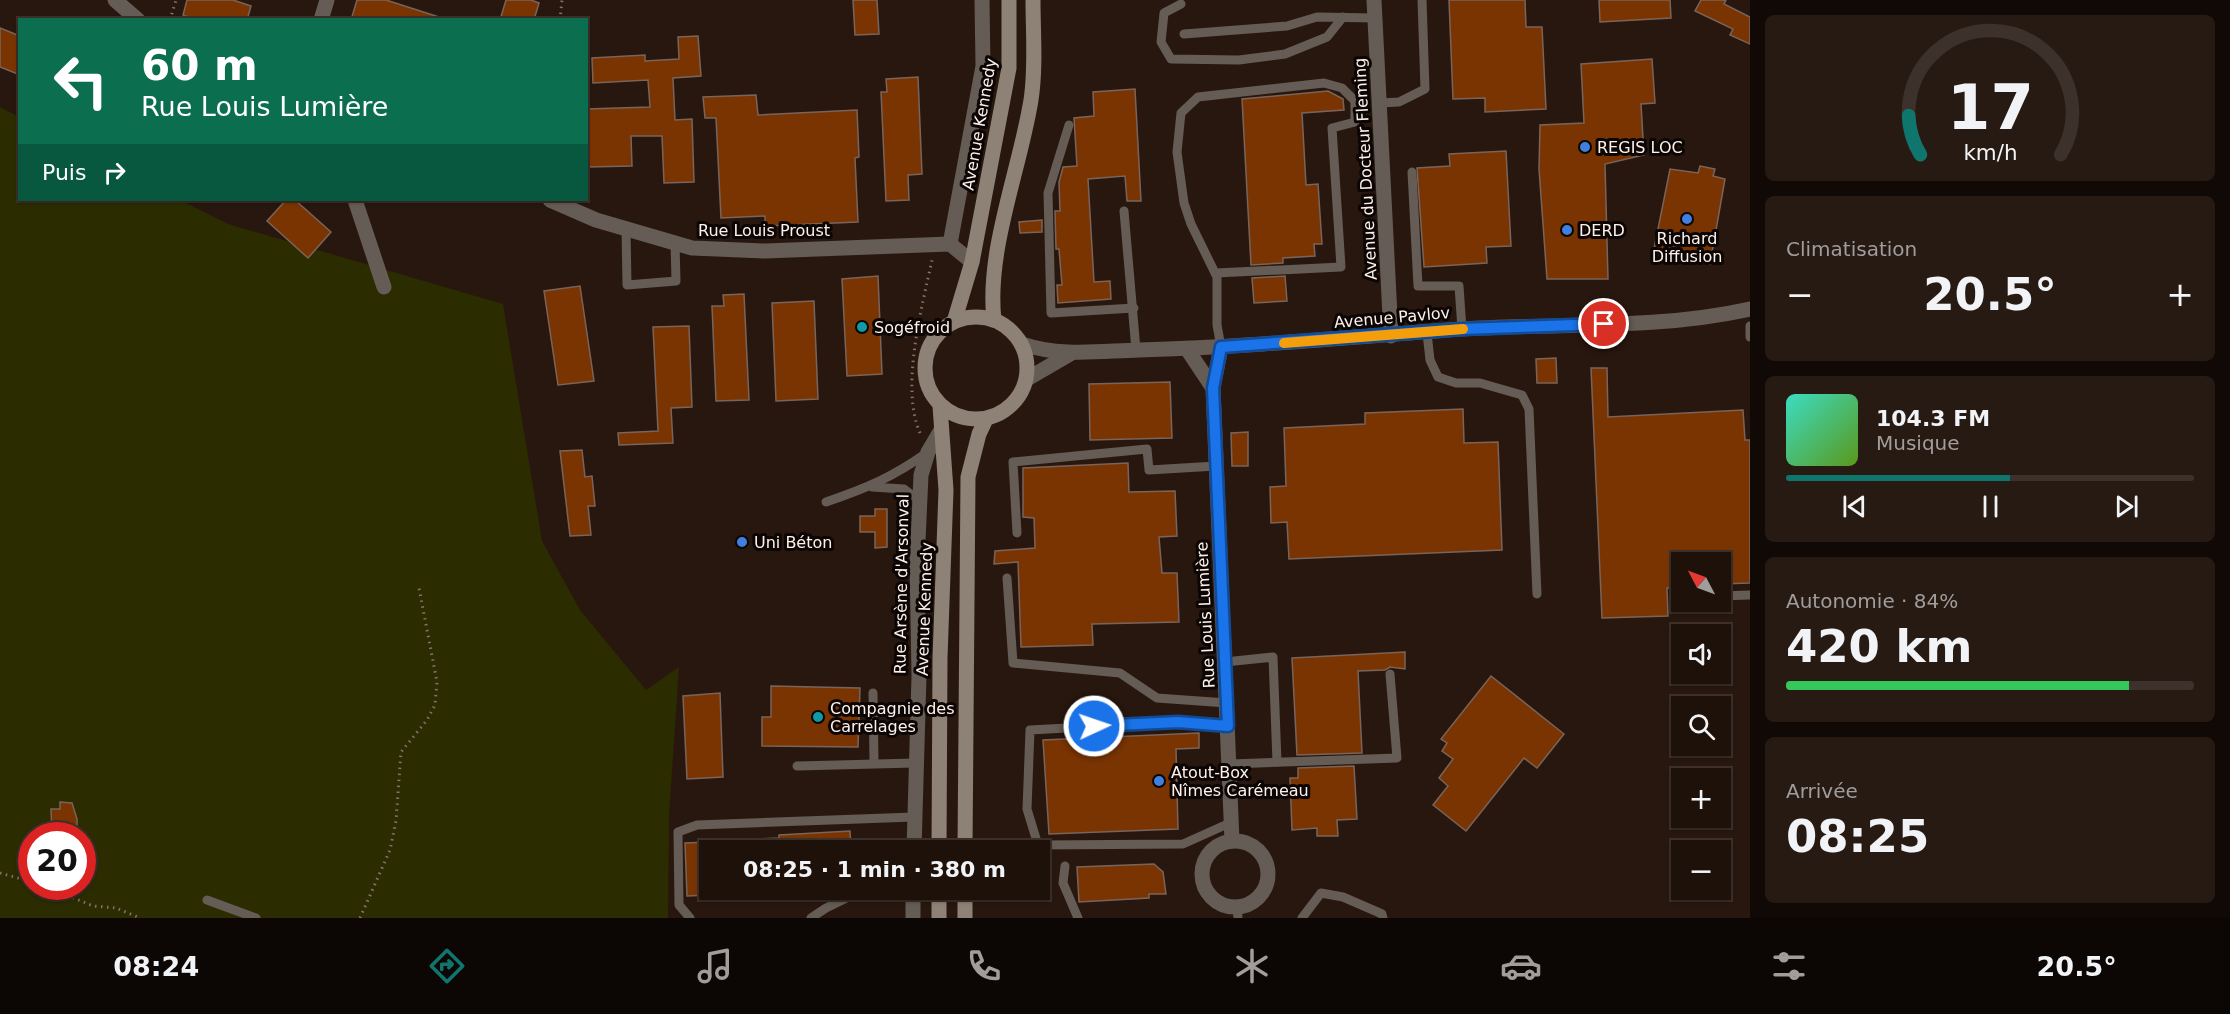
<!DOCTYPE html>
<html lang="fr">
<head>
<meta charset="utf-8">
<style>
	body { margin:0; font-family:"DejaVu Sans",sans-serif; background:#261a13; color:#f1f3f6; height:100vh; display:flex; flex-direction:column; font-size:22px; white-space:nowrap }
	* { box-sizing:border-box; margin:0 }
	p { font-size:20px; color:#a19d9c }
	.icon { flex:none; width:33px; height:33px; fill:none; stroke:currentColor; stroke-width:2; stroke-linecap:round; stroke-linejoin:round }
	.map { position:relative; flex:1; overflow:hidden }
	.side { display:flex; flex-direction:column; gap:15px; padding:15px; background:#100906; width:480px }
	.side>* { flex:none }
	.banner { position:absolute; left:18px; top:18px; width:570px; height:183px; border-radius:0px; box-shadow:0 2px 4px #0004,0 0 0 2px #3c312b; background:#0b6e4f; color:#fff; overflow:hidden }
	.needle { width:39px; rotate:311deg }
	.controls { position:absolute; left:1671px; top:552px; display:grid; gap:12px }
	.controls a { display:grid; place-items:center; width:60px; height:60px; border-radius:0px; background:#1e110a; box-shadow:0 2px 4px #0004,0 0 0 2px #3c312b; font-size:30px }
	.speed { position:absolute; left:18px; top:822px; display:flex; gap:12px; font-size:30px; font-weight:700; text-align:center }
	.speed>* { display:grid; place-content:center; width:78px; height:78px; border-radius:50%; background:#1e110a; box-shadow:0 2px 4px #0004,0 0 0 2px #3c312b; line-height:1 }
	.speed .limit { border:9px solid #d22; background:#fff; color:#111 }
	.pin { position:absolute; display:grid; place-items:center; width:51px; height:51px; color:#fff; margin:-26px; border:3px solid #fff; border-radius:50%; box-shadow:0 2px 6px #0007 }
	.me { position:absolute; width:66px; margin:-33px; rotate:87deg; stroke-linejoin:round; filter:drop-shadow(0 0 4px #0008) }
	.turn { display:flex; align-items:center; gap:21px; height:126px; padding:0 24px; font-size:27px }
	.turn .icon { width:78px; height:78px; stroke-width:2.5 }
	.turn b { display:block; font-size:42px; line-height:51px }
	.then { display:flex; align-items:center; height:57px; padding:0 24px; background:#0003; gap:12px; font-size:22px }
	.big { font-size:45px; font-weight:600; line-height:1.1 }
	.side .card { flex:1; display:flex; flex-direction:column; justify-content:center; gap:9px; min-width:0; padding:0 21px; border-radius:9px; background:#261a13 }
	.side .dial { align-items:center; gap:0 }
	.dial svg { height:156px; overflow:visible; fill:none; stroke:#3c312b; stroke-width:7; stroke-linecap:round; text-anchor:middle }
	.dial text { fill:#f1f3f6; stroke:none }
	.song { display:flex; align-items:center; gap:18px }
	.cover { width:72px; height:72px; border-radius:9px; background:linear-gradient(135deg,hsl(170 70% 55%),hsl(90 70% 35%)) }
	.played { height:6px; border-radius:3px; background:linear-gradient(90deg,#0f766e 55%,#3c312b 55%) }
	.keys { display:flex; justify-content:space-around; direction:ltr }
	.heat { display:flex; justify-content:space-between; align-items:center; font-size:33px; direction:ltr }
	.charge { height:9px; border-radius:4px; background:linear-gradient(90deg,#34c759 84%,#3c312b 0) }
	.trip { position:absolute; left:699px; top:840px; width:351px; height:60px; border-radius:0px; background:#1e110a; box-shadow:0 2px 4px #0004,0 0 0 2px #3c312b; font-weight:600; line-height:60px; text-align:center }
	.dock { display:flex; height:96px; justify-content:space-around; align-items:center; background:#0c0704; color:#a19d9c }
	.dock .icon { width:42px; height:42px }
	.dock .selected { color:#0f766e }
	.dock b { font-size:27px; color:#f1f3f6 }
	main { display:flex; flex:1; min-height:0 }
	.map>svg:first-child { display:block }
	.green { fill:#2b2c00; fill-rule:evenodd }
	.building { fill:#7a3402; stroke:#7a645a; stroke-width:1.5 }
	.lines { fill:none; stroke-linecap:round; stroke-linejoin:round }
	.path { stroke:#82736b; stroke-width:3; stroke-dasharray:1.5 4.5; stroke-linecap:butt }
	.service { stroke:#645c55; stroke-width:9 }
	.minor { stroke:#645c55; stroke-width:15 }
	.tertiary { stroke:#645c55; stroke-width:15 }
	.secondary { stroke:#8e8176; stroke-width:15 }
	.route-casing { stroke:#114b97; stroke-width:15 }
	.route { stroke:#1a73e8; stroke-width:10 }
	.slow { stroke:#f59e0b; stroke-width:10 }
	.shop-dot { fill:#3f7fe0; stroke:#0b0503; stroke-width:2 }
	.culture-dot { fill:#0f9aa8; stroke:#0b0503; stroke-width:2 }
	.labels { text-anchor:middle; stroke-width:6; stroke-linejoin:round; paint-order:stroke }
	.street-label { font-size:16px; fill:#fef1eb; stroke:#0b0503 }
	.poi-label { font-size:16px; fill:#fef1eb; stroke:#0b0503; text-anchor:start }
</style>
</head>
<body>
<main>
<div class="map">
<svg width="1750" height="918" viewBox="0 0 1750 918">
	<rect width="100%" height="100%" fill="#28170e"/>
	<path class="green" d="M0,107L19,117L20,200H180L228,224L503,304L542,541L580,610L646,690L679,667L669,816L668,918H0ZM32,836H82V886H32Z"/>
	<g class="building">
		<path d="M187,0H233L251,6L247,20H195L183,15Z"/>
		<path d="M357,0H386L439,17L438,20H351Z"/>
		<path d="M506,0H531L539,3L534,20H500Z"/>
		<path d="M853,0H877L879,34L855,35Z"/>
		<path d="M1449,0H1525L1526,27H1542L1546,109L1485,112V98L1453,99Z"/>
		<path d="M1599,0H1670L1671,18L1600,22Z"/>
		<path d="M1701,0H1726L1724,4L1750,17V44L1730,35L1733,29L1695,11Z"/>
		<path d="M0,28L20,36V75L0,67Z"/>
		<path d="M698,36L701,76L673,78L675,120L692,119L694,182L664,183L662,136H631L632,166L588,167L586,109L650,107L648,80L593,83L592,58L645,55V61L679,59L678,37Z"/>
		<path d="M1652,59L1655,103L1641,104L1644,155L1605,164L1608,279H1547L1539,169L1540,125L1584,123L1581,64Z"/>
		<path d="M918,77L922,174L908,175L909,200L886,201L881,92H887L886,79Z"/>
		<path d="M1135,89L1141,201H1127L1125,176L1088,179L1094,282L1110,281L1111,299L1058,303L1057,285H1062L1059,249H1056L1055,211H1060L1059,182L1063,167L1077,166L1074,118L1094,116L1093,92Z"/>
		<path d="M1328,91L1343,99L1344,110L1302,113L1306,185L1318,184L1322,244H1314L1315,256L1283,258V263L1251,265L1242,99Z"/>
		<path d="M756,95L758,115L857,110L859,157L855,158L858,222L765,226V216L721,218L716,118H705L703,97Z"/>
		<path d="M1506,151L1511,246L1486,247L1487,263L1424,267L1417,168L1450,166L1449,154Z"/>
		<path d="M1700,166L1715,169L1713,176L1725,179L1710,264L1653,254L1670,169L1698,173Z"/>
		<path d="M286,200H295L331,232L308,258L267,221Z"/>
		<path d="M1042,220V232L1020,233L1019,222Z"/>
		<path d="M878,276L882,374L847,376L842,279Z"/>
		<path d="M1285,276L1287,301L1254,303L1252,278Z"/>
		<path d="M580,286L594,381L558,385L544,291Z"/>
		<path d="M744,294L749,400L716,401L712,306H724L723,295Z"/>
		<path d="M814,301L818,399L776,401L772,303Z"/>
		<path d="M689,326L692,407L671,408L673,443L619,445L618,433L658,431L653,327Z"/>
		<path d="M1556,358L1557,383H1537L1536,359Z"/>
		<path d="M1591,368H1607L1608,417L1743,410L1745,440H1750V583L1720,584V562H1682V587L1667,588L1668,616L1602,618Z"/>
		<path d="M1170,382L1172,438L1090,440L1089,384Z"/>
		<path d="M1463,409L1464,443L1498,442L1502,550L1289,559L1287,522L1271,523L1270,487L1286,486L1284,428L1365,424V413Z"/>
		<path d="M1248,432V466H1232L1231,433Z"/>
		<path d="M582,450L585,477L592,476L595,506H588L591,535L570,536L560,451Z"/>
		<path d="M1128,463L1129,492L1175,491L1177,536L1159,537L1162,573H1177L1179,622L1092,624L1093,645L1021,647L1018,562L994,564L995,551L1035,548L1034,518L1023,517V468Z"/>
		<path d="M875,509H887V547L875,548V532H860V516H875Z"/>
		<path d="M1405,652V669L1390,667L1385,670L1358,671L1362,753L1297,755L1292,658Z"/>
		<path d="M1491,676L1564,734L1537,768L1524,758L1466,831L1433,805L1448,786L1439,778L1453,759L1442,751L1447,743L1441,739Z"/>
		<path d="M771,686L860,688L858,747L762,746V717H771Z"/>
		<path d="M720,693L723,777L687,779L683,696Z"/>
		<path d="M1199,733V748L1176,749L1178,829L1049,834L1043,740Z"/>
		<path d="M1354,766L1357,819L1337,820L1338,836H1317V828L1292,830L1290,778H1298V768Z"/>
		<path d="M60,802L72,803L77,819V836H52L51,809H60Z"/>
		<path d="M850,831L851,850H737L736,840L779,838V835Z"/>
		<path d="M710,842V895L687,896L685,843Z"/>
		<path d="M1154,864L1163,872L1166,894H1149V898L1079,902L1077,867Z"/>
	</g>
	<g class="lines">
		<g class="path">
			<path d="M170,20L176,0"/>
			<path d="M560,20L562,0"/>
			<path d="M920,433C900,388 922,307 932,260"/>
			<path d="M0,873L32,882"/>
			<path d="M45,886L93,906L116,908L140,918"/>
			<path d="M360,918L390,850L396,821L401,752L427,720L435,705L437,682L419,588"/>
		</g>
		<g class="service">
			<path d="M1181,4L1164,13L1161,42L1171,59L1239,60L1285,54L1327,37L1343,17"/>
			<path d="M1184,34L1287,26L1317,17L1375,18"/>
			<path d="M1380,103L1399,102L1425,89L1422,0"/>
			<path d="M1069,125L1048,193L1051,313L1134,308"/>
			<path d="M1412,172L1418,286H1459L1462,329"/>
			<path d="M1124,211L1136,350"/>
			<path d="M626,229L627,285L676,281L675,243"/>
			<path d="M1216,273L1341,267L1332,128L1355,122V101L1342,88L1324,83L1198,97L1181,113L1177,152L1184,203L1191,224L1217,277V325L1221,347"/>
			<path d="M1750,326V337"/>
			<path d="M1427,333L1430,360L1438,377L1456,383H1480L1522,395L1529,409L1537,594"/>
			<path d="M872,487L904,489L920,501"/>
			<path d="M826,502C867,488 893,477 928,452"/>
			<path d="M1017,533L1013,462L1147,449L1149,470L1216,466"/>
			<path d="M1007,578L1013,663L1120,673L1157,698L1227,703"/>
			<path d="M1720,596L1750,595"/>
			<path d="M1225,662L1273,657L1277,762"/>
			<path d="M873,693L874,763"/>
			<path d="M1228,726L1178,722L1030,730L1027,809L1038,845L1183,844L1232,822"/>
			<path d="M1230,764L1397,758L1390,674"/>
			<path d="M797,766L915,763"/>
			<path d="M1065,866L1063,883L1078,918"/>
			<path d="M207,900L256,918"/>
			<path d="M1237,907L1238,918"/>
			<path d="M690,918L679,905L678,832L697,825L914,817"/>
			<path d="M811,918L826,908L859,892L913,894"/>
			<path d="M1302,918L1321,893L1343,897L1382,914L1383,918"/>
		</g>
		<g class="minor">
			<path d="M115,0L138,20"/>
			<path d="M1374,0L1391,336"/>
			<path d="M321,20L327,0"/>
			<path d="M355,200L384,287"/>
			<path d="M550,200L596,220L692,248L765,251L950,244L972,262"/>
			<path d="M950,244L983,66L982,0"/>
			<path d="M1221,347L1213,388L1232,841"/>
			<path d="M1187,349L1213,388"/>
			<circle cx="1235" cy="874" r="33"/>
			<path d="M914,850L919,676L917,563L921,475L928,452L941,430"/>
			<path d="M913,918V890"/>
		</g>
		<g class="tertiary">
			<path d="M1022,344C1061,357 1099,351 1139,350C1247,347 1353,337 1461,329C1557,323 1655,330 1750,309"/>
			<path d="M1027,379L1070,354"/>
		</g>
		<g class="secondary">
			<circle cx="976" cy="368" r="51"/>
			<path d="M994,320C986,251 1020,169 1031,100C1036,68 1033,32 1033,0"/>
			<path d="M954,322L972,262L1009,68V0"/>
			<path d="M939,850L940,658L946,490L940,406"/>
			<path d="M965,850L968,477L979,434L986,419"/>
			<path d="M939,918V890"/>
			<path d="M965,918V890"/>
		</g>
	</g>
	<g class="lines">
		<defs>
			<path id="route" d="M1094,726L1178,722L1228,726L1213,388L1221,347L1462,329L1604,324"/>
		</defs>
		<use href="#route" class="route-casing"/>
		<use href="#route" class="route"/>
		<path class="slow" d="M1284,343L1463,329"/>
	</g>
	<g class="shop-dot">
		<circle cx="1585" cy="147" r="6"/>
		<circle cx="1687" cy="219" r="6"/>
		<circle cx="1567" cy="230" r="6"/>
		<circle cx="742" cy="542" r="6"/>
		<circle cx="1159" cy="781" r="6"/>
	</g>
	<g class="culture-dot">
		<circle cx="862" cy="327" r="6"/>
		<circle cx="818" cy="717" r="6"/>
	</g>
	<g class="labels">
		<g class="street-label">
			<text transform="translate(979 124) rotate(-80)" y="6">Avenue Kennedy</text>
			<text transform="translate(1365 169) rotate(-93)" y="6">Avenue du Docteur Fleming</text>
			<text x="764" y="236">Rue Louis Proust</text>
			<text transform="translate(1392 317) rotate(-5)" y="6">Avenue Pavlov</text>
			<text transform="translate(901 584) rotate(-89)" y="6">Rue Arsène d'Arsonval</text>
			<text transform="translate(924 609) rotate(-88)" y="6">Avenue Kennedy</text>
			<text transform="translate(1205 615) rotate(-93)" y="6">Rue Louis Lumière</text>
		</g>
		<g class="poi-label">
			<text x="1597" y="153">REGIS LOC</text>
			<text x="1579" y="236">DERD</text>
			<text x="1687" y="244" text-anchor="middle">Richard<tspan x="1687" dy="18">Diffusion</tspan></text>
			<text x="874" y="333">Sogéfroid</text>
			<text x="754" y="548">Uni Béton</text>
			<text x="830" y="714">Compagnie des<tspan x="830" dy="18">Carrelages</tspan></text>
			<text x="1171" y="778">Atout-Box<tspan x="1171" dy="18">Nîmes Carémeau</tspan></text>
		</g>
	</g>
</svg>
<div class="controls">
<a><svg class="needle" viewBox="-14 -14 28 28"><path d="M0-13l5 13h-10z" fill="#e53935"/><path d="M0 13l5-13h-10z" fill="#a19d9c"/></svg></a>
<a><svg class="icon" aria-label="sound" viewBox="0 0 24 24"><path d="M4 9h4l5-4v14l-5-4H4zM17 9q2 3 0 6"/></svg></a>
<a><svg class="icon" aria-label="search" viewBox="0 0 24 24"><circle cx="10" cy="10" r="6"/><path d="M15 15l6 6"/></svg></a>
<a>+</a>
<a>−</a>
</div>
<div class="speed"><div class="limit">20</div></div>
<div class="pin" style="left:1604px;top:324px;background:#d93025"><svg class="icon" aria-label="arrive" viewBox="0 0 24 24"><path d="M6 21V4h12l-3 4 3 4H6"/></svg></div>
<svg class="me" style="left:1094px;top:726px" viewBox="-20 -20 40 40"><circle r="17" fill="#1a73e8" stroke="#fff" stroke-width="3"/><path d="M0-11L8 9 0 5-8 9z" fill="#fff"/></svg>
<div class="trip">08:25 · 1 min · 380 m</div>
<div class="banner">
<div class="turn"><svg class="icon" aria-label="left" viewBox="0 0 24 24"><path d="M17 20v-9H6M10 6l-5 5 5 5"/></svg><div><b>60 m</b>Rue Louis Lumière</div></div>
<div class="then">Puis<svg class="icon" aria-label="right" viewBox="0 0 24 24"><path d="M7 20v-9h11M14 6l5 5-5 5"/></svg></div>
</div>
</div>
<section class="side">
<div class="card dial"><svg viewBox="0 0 100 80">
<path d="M14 69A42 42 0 1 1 86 69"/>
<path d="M14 69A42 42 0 0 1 8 49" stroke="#0f766e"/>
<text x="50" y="56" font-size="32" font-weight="700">17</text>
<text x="50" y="72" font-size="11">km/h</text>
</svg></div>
<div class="card"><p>Climatisation</p>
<div class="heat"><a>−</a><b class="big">20.5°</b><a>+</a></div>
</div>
<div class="card">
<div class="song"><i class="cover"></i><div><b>104.3 FM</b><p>Musique</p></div></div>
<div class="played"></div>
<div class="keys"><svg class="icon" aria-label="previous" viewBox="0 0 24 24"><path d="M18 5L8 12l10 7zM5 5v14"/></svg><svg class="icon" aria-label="pause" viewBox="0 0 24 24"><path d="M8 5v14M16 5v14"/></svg><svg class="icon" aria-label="next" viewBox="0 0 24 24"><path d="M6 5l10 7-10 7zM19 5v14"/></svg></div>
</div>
<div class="card"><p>Autonomie · 84%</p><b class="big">420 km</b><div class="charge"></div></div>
<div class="card"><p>Arrivée</p><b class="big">08:25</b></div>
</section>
</main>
<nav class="dock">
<b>08:24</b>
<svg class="icon selected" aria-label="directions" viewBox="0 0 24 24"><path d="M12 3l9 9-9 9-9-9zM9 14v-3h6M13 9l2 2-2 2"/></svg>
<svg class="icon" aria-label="music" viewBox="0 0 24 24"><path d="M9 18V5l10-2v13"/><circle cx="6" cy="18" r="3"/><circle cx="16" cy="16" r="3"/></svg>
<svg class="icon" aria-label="phone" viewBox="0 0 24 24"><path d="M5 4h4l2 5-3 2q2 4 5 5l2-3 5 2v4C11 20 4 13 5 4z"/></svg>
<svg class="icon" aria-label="climate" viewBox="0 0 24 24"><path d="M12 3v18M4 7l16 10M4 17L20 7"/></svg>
<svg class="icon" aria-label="car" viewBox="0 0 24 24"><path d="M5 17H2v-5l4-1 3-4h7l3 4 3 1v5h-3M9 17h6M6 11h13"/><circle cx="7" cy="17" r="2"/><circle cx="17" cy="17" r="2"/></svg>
<svg class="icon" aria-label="filters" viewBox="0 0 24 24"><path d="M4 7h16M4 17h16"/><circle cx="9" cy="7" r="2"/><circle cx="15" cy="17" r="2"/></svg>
<b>20.5°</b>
</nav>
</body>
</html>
